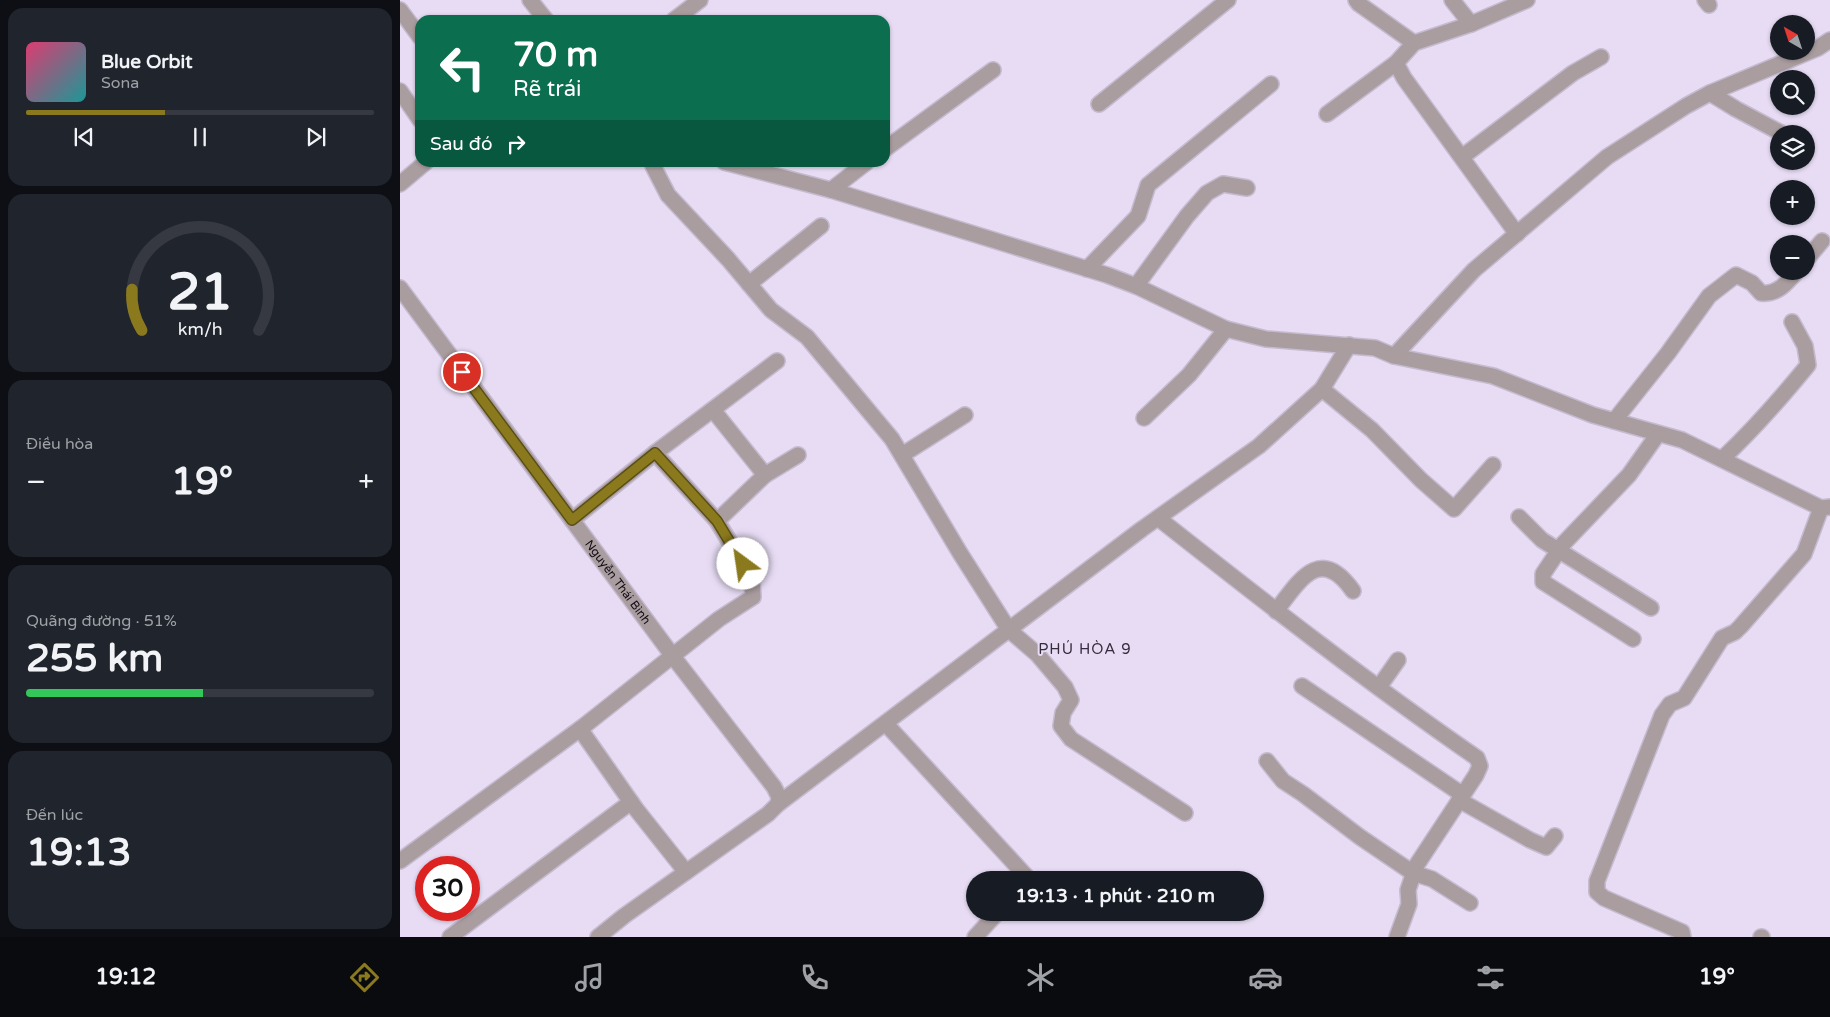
<!DOCTYPE html>
<html lang="vi">
<head>
<meta charset="utf-8">
<style>
	body { margin:0; font-family:"Varela Round",sans-serif; background:#20242c; color:#f1f3f6; height:100vh; display:flex; flex-direction:column; font-size:19px; white-space:nowrap }
	* { box-sizing:border-box; margin:0 }
	p { font-size:16px; color:#9ea1a6 }
	.icon { flex:none; width:28px; height:28px; fill:none; stroke:currentColor; stroke-width:2; stroke-linecap:round; stroke-linejoin:round }
	.map { position:relative; flex:1; overflow:hidden }
	.panel { display:flex; flex-direction:column; gap:8px; padding:8px; background:#0d0f14; width:400px }
	.panel>* { flex:none }
	.banner { position:absolute; left:15px; top:15px; width:475px; height:152px; border-radius:15px; box-shadow:0 1px 4px #0004; background:#0b6e4f; color:#fff; overflow:hidden }
	.needle { width:32px; rotate:321deg }
	.controls { position:absolute; left:1370px; top:15px; display:grid; gap:10px }
	.controls a { display:grid; place-items:center; width:45px; height:45px; border-radius:50%; background:#171b24; box-shadow:0 1px 4px #0004; font-size:25px }
	.speed { position:absolute; left:15px; top:856px; display:flex; gap:10px; font-size:25px; font-weight:700; text-align:center }
	.speed>* { display:grid; place-content:center; width:65px; height:65px; border-radius:50%; background:#171b24; box-shadow:0 1px 4px #0004; line-height:1 }
	.speed .limit { border:8px solid #d22; background:#fff; color:#111 }
	.pin { position:absolute; display:grid; place-items:center; width:42px; height:42px; color:#fff; margin:-21px; border:2px solid #fff; border-radius:50%; box-shadow:0 1px 5px #0007 }
	.me { position:absolute; width:55px; margin:-28px; rotate:329deg; stroke-linejoin:round; filter:drop-shadow(0 0 4px #0008) }
	.turn { display:flex; align-items:center; gap:18px; height:105px; padding:0 15px; font-size:22px }
	.turn .icon { width:65px; height:65px; stroke-width:2.5 }
	.turn b { display:block; font-size:35px; line-height:42px }
	.then { display:flex; align-items:center; height:48px; padding:0 15px; background:#0003; gap:10px; font-size:19px }
	.big { font-size:38px; font-weight:800; line-height:1.1 }
	.panel .card { flex:1; display:flex; flex-direction:column; justify-content:center; gap:8px; min-width:0; padding:0 18px; border-radius:15px; background:#20242c }
	.panel .dial { align-items:center; gap:0 }
	.dial svg { height:130px; overflow:visible; fill:none; stroke:#363941; stroke-width:7; stroke-linecap:round; text-anchor:middle }
	.dial text { fill:#f1f3f6; stroke:none }
	.song { display:flex; align-items:center; gap:15px }
	.cover { width:60px; height:60px; border-radius:8px; background:linear-gradient(135deg,hsl(340 70% 55%),hsl(180 70% 35%)) }
	.played { height:5px; border-radius:2px; background:linear-gradient(90deg,#8b791e 40%,#363941 40%) }
	.keys { display:flex; justify-content:space-around; direction:ltr }
	.heat { display:flex; justify-content:space-between; align-items:center; font-size:28px; direction:ltr }
	.charge { height:8px; border-radius:4px; background:linear-gradient(90deg,#34c759 51%,#363941 0) }
	.trip { position:absolute; left:566px; top:871px; width:298px; height:50px; border-radius:25px; background:#171b24; box-shadow:0 1px 4px #0004; font-weight:800; line-height:50px; text-align:center }
	.dock { display:flex; height:80px; justify-content:space-around; align-items:center; background:#090b0e; color:#9ea1a6 }
	.dock .icon { width:35px; height:35px }
	.dock .selected { color:#8b791e }
	.dock b { font-size:22px; color:#f1f3f6 }
	main { display:flex; flex:1; min-height:0 }
	.map>svg:first-child { display:block }
	.lines { fill:none; stroke-linecap:round; stroke-linejoin:round }
	.minor-casing { stroke:#c5bbd0; stroke-width:18 }
	.minor { stroke:#aa9da0; stroke-width:15 }
	.route-casing { stroke:#5a4f14; stroke-width:12 }
	.route { stroke:#8b791e; stroke-width:9 }
	.labels { text-anchor:middle; stroke-width:4; stroke-linejoin:round; paint-order:stroke }
	.street-label { font-size:12px; fill:#100c13; stroke:#e7dcf4 }
	.quarter-label { font-size:15px; letter-spacing:1px; fill:#342b3d; stroke:#e7dcf4 }
</style>
</head>
<body>
<main>
<section class="panel">
<div class="card">
<div class="song"><i class="cover"></i><div><b>Blue Orbit</b><p>Sona</p></div></div>
<div class="played"></div>
<div class="keys"><svg class="icon" aria-label="previous" viewBox="0 0 24 24"><path d="M18 5L8 12l10 7zM5 5v14"/></svg><svg class="icon" aria-label="pause" viewBox="0 0 24 24"><path d="M8 5v14M16 5v14"/></svg><svg class="icon" aria-label="next" viewBox="0 0 24 24"><path d="M6 5l10 7-10 7zM19 5v14"/></svg></div>
</div>
<div class="card dial"><svg viewBox="0 0 100 80">
<path d="M14 69A42 42 0 1 1 86 69"/>
<path d="M14 69A42 42 0 0 1 8 44" stroke="#8b791e"/>
<text x="50" y="56" font-size="32" font-weight="700">21</text>
<text x="50" y="72" font-size="11">km/h</text>
</svg></div>
<div class="card"><p>Điều hòa</p>
<div class="heat"><a>−</a><b class="big">19°</b><a>+</a></div>
</div>
<div class="card"><p>Quãng đường · 51%</p><b class="big">255 km</b><div class="charge"></div></div>
<div class="card"><p>Đến lúc</p><b class="big">19:13</b></div>
</section>
<div class="map">
<svg width="1430" height="937" viewBox="0 0 1430 937">
	<rect width="100%" height="100%" fill="#e7dcf4"/>
	<g class="lines">
		<defs>
			<g id="minor">
				<path d="M130,0L146,20"/>
				<path d="M956,0L959,4L1014,43"/>
				<path d="M1052,0L1071,24"/>
				<path d="M1305,0L1309,5"/>
				<path d="M0,10L20,37"/>
				<path d="M274,20L300,0"/>
				<path d="M996,63L1004,78L1117,234"/>
				<path d="M0,91L20,120"/>
				<path d="M1310,93L1336,109L1383,134"/>
				<path d="M699,104L828,0"/>
				<path d="M927,114L996,63L1014,43L1071,24L1127,0"/>
				<path d="M485,149L593,70"/>
				<path d="M1062,157L1173,73L1201,57"/>
				<path d="M253,162V166L268,195L328,259L371,310L407,337L492,439L560,553L609,630L637,654L665,687L671,700L663,713L661,726L671,739L785,813"/>
				<path d="M324,162L431,190L707,275L736,286L826,329L866,339L975,348L994,356L1093,376L1193,415L1282,440L1421,508L1430,507"/>
				<path d="M0,184L26,162"/>
				<path d="M431,190L467,162"/>
				<path d="M1406,260L1422,241"/>
				<path d="M687,269L738,216L748,185L871,84"/>
				<path d="M349,284L421,226"/>
				<path d="M736,286L787,216L807,193L823,184L847,188"/>
				<path id="s1" d="M0,288L278,663L374,787L379,797L378,804"/>
				<path d="M994,356L1074,270L1207,157L1286,106L1310,93L1418,48L1430,40"/>
				<path d="M922,389L972,430L1021,480L1054,509L1093,465"/>
				<path d="M744,418L789,375L826,329"/>
				<path d="M1214,421L1268,353L1309,296L1336,275L1352,283L1361,293C1377,295 1387,283 1397,271"/>
				<path d="M255,453L317,521L365,475L313,410"/>
				<path d="M502,455L565,415"/>
				<path d="M1322,459C1353,430 1381,398 1408,365L1405,346L1392,322"/>
				<path d="M365,475L398,455"/>
				<path d="M1119,517L1142,540L1251,608"/>
				<path d="M758,518C862,600 967,682 1077,758L1080,766L1076,775L1016,866L1008,890L1009,904L997,937"/>
				<path d="M172,520L255,453L377,361"/>
				<path d="M876,611C899,581 920,544 953,591"/>
				<path d="M1233,639L1143,582V574L1163,544L1229,475L1258,434"/>
				<path d="M902,686L1063,795"/>
				<path d="M979,687L998,660"/>
				<path d="M486,724L626,876L625,880"/>
				<path d="M180,729L236,809L286,872"/>
				<path d="M867,761L883,781L903,794L960,837L1013,873L1032,879L1070,903"/>
				<path d="M1059,800L1130,840L1146,847L1155,836"/>
				<path d="M0,861L184,726L319,619L353,597L352,579L317,521"/>
				<path d="M50,937L231,802"/>
				<path d="M198,937L224,916L368,814L378,804L742,529L859,446L922,389L949,345"/>
				<path d="M575,937L598,912"/>
				<path d="M1283,937L1282,932L1204,898L1197,892V881L1262,715L1270,704L1284,698L1322,638L1335,632L1341,626L1404,554L1421,508"/>
				<path d="M1361,937H1362"/>
			</g>
		</defs>
		<use href="#minor" class="minor-casing"/>
		<use href="#minor" class="minor"/>
	</g>
	<g class="lines">
		<defs>
			<path id="route" d="M62,372L172,520L255,453L317,521L343,564"/>
		</defs>
		<use href="#route" class="route-casing"/>
		<use href="#route" class="route"/>
	</g>
	<g class="labels">
		<g class="street-label">
			<text dy="4" stroke="none"><textPath href="#s1" startOffset="366">Nguyễn Thái Bình</textPath></text>
		</g>
		<g class="quarter-label">
			<text x="685" y="654">PHÚ HÒA 9</text>
		</g>
	</g>
</svg>
<div class="controls">
<a><svg class="needle" viewBox="-14 -14 28 28"><path d="M0-13l5 13h-10z" fill="#e53935"/><path d="M0 13l5-13h-10z" fill="#9ea1a6"/></svg></a>
<a><svg class="icon" aria-label="search" viewBox="0 0 24 24"><circle cx="10" cy="10" r="6"/><path d="M15 15l6 6"/></svg></a>
<a><svg class="icon" aria-label="layers" viewBox="0 0 24 24"><path d="M12 4l9 5-9 5-9-5zM3 14l9 5 9-5"/></svg></a>
<a>+</a>
<a>−</a>
</div>
<div class="speed"><div class="limit">30</div></div>
<div class="pin" style="left:62px;top:372px;background:#d93025"><svg class="icon" aria-label="arrive" viewBox="0 0 24 24"><path d="M6 21V4h12l-3 4 3 4H6"/></svg></div>
<svg class="me" style="left:343px;top:564px" viewBox="-20 -20 40 40"><circle r="19" fill="#fff"/><path d="M0-13L10 11 0 6-10 11z" fill="#8b791e"/></svg>
<div class="trip">19:13 · 1 phút · 210 m</div>
<div class="banner">
<div class="turn"><svg class="icon" aria-label="left" viewBox="0 0 24 24"><path d="M17 20v-9H6M10 6l-5 5 5 5"/></svg><div><b>70 m</b>Rẽ trái</div></div>
<div class="then">Sau đó<svg class="icon" aria-label="right" viewBox="0 0 24 24"><path d="M7 20v-9h11M14 6l5 5-5 5"/></svg></div>
</div>
</div>
</main>
<nav class="dock">
<b>19:12</b>
<svg class="icon selected" aria-label="directions" viewBox="0 0 24 24"><path d="M12 3l9 9-9 9-9-9zM9 14v-3h6M13 9l2 2-2 2"/></svg>
<svg class="icon" aria-label="music" viewBox="0 0 24 24"><path d="M9 18V5l10-2v13"/><circle cx="6" cy="18" r="3"/><circle cx="16" cy="16" r="3"/></svg>
<svg class="icon" aria-label="phone" viewBox="0 0 24 24"><path d="M5 4h4l2 5-3 2q2 4 5 5l2-3 5 2v4C11 20 4 13 5 4z"/></svg>
<svg class="icon" aria-label="climate" viewBox="0 0 24 24"><path d="M12 3v18M4 7l16 10M4 17L20 7"/></svg>
<svg class="icon" aria-label="car" viewBox="0 0 24 24"><path d="M5 17H2v-5l4-1 3-4h7l3 4 3 1v5h-3M9 17h6M6 11h13"/><circle cx="7" cy="17" r="2"/><circle cx="17" cy="17" r="2"/></svg>
<svg class="icon" aria-label="filters" viewBox="0 0 24 24"><path d="M4 7h16M4 17h16"/><circle cx="9" cy="7" r="2"/><circle cx="15" cy="17" r="2"/></svg>
<b>19°</b>
</nav>
</body>
</html>
